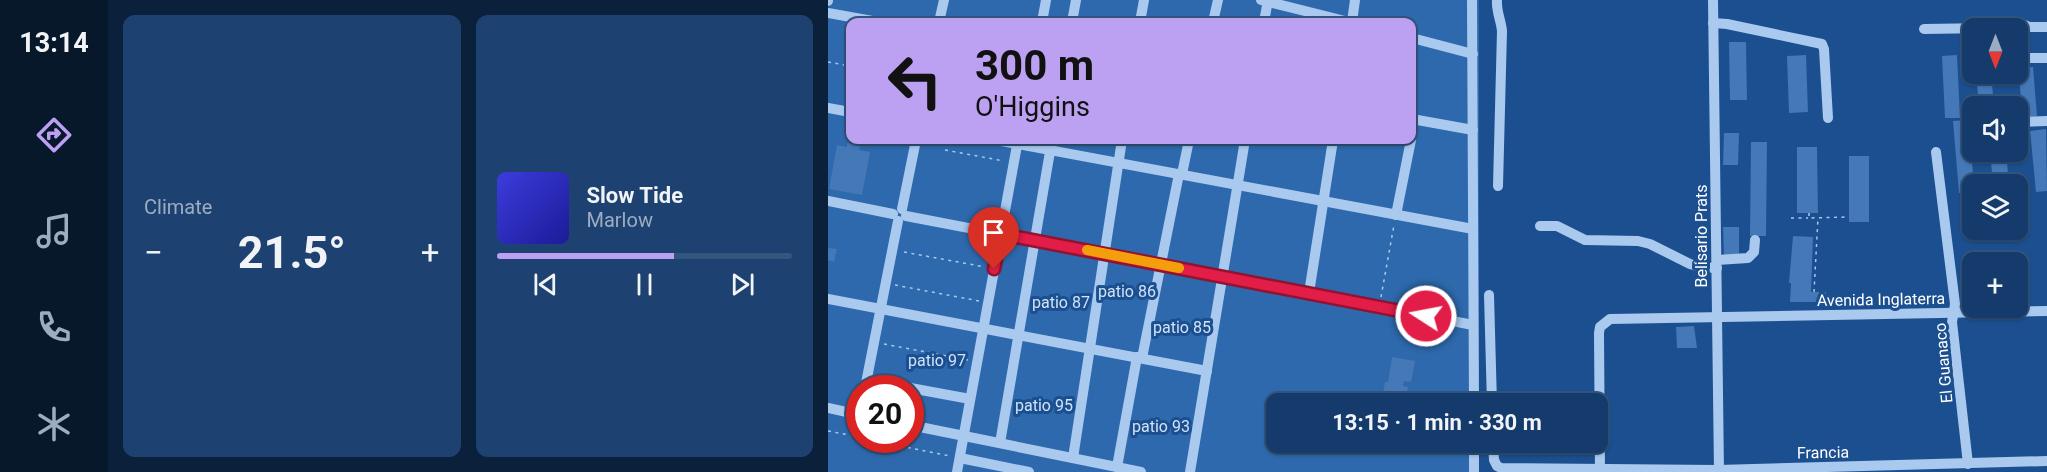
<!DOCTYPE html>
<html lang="en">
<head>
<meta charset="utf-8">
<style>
	body { margin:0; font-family:Roboto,sans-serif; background:#1d4271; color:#f1f3f6; height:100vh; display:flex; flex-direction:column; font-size:22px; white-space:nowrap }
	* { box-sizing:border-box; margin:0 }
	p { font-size:20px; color:#9dadc1 }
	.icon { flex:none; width:33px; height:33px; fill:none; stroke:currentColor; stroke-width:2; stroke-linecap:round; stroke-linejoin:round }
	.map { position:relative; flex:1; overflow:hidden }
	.panel { display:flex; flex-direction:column; gap:15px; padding:15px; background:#0b203b; width:720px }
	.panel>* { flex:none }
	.banner { position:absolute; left:18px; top:18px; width:570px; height:126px; border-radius:12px; box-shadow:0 2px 4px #0004,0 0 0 2px #33557e; background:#bca0f2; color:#111; overflow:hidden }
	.needle { width:39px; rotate:180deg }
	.controls { position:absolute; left:1134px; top:18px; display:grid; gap:12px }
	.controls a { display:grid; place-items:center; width:66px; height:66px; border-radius:12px; background:#143b6b; box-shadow:0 2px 4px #0004,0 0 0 2px #33557e; font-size:30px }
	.speed { position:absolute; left:18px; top:375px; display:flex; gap:12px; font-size:30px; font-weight:700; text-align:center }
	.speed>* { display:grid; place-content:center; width:78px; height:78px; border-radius:50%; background:#143b6b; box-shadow:0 2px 4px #0004,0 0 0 2px #33557e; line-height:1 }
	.speed .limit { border:9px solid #d22; background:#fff; color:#111 }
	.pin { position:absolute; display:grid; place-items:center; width:51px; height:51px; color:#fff; margin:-62px -26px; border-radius:50% 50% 50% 0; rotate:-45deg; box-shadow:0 0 6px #0007 }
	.pin .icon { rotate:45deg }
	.me { position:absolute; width:66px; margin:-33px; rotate:281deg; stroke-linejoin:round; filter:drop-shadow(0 0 4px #0008) }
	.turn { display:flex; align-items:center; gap:21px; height:126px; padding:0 30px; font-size:27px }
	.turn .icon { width:78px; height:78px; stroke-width:2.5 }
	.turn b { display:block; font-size:42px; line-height:51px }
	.big { font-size:45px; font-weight:700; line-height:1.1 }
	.panel .tile { flex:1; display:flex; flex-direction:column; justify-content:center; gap:9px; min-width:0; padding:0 21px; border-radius:12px; background:#1d4271 }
	.song { display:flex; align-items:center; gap:18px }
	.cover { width:72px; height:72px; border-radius:9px; background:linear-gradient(135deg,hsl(240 70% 55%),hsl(240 70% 35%)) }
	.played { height:6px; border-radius:3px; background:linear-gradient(90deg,#bca0f2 60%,#33557e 60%) }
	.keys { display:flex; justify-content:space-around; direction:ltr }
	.heat { display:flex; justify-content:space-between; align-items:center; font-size:33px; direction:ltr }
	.panel .tiles { flex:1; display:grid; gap:15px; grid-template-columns:repeat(2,1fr) }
	.trip { position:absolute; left:438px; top:393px; width:342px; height:60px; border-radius:12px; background:#143b6b; box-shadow:0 2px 4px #0004,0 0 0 2px #33557e; font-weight:700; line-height:60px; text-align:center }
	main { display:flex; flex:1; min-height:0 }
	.dock { display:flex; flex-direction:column; width:108px; justify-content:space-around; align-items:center; background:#08182b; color:#9dadc1 }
	.dock .icon { width:42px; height:42px }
	.dock .active { color:#bca0f2 }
	.dock b { font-size:27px; color:#f1f3f6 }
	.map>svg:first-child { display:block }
	.green { fill:#2e69ad; fill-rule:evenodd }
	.building { fill:#4478b7 }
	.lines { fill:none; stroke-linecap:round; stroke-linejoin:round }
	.path { stroke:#a9c9ee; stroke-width:1.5; stroke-dasharray:3 4.5; stroke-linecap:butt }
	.minor { stroke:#a9c9ee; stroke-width:10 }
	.route-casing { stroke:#92132f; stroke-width:15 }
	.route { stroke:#e11d48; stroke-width:10 }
	.slow { stroke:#f59e0b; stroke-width:10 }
	.labels { text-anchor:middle; stroke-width:6; stroke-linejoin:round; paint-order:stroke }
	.street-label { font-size:16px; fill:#fff; stroke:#1b4f8f }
	.park-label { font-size:16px; fill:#cfe3fa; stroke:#1b4f8f }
</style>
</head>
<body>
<main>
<nav class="dock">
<b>13:14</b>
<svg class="icon active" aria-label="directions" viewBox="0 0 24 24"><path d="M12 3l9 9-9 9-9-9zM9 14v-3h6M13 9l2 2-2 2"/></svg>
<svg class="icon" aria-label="music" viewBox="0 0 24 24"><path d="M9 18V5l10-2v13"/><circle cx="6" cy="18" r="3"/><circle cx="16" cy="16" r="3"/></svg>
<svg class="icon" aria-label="phone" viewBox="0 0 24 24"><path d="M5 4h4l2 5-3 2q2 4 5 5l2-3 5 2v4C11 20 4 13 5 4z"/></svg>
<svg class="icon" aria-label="climate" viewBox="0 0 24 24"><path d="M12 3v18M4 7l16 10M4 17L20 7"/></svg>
</nav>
<section class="panel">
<div class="tiles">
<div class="tile"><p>Climate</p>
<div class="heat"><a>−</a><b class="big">21.5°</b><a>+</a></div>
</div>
<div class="tile">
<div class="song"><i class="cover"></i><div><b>Slow Tide</b><p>Marlow</p></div></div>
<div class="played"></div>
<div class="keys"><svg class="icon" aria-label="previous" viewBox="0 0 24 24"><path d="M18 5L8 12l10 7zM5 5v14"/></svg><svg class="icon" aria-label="pause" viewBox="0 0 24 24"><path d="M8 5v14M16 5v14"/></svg><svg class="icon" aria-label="next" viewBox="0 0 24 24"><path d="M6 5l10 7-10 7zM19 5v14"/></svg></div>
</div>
</div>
</section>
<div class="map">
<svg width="1219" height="472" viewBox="0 0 1219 472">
	<rect width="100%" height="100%" fill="#1b4f8f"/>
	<path class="green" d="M0,0H651V403L448,404V442L651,443V472H0ZM22,22H584V140H22ZM32,388H82V440H32Z"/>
	<g class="building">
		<path d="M901,42H918L919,100H902Z"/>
		<path d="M978,55L980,112L961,113L959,56Z"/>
		<path d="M1129,55L1132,118H1117L1114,56Z"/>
		<path d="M1205,67L1209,116L1195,118L1190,68Z"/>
		<path d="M1148,74H1163L1166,106H1151Z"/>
		<path d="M1140,120L1146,184L1144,192L1131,193L1125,121Z"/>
		<path d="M1218,129L1219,191L1208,192L1202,131Z"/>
		<path d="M896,133H911L910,165H895Z"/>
		<path d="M923,142H939L938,236H922Z"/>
		<path d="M19,143L32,145L31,150L42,152L34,195L1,189L9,145L19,147Z"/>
		<path d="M969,147H989L990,213H969Z"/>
		<path d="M1162,152H1178L1181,184H1165Z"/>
		<rect x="1021" y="156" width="20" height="66"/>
		<path d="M895,227H911V258H896Z"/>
		<path d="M965,236L985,237L983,292H998V302H962L963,283H961Z"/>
		<path d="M0,248L9,249L6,262L0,260Z"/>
		<path d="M866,326L869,348H849L848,327Z"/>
		<path d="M564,357L587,361L583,382L576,381L575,386L580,387L578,404H553L557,382H560Z"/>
	</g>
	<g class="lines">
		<g class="path">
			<path d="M0,62L22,66"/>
			<path d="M117,150L176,161"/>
			<path d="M981,213V218L1021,217"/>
			<path d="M963,218H980"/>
			<path d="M76,252L157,267"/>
			<path d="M67,285L151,301"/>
			<path d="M986,292L990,218"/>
			<path d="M553,297L566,225"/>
			<path d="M56,344L140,360"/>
			<path d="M0,431L32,437"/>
			<path d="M43,440L122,456"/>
		</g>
		<g class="minor">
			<path d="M433,0L521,22"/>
			<path d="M644,0L646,404"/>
			<path d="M669,0C668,11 673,20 674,31L670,186"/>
			<path d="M885,0L891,472"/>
			<path d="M0,1V0"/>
			<path d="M0,13L50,22"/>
			<path d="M111,22L116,0"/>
			<path d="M214,22L218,0"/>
			<path d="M244,22L248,0"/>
			<path d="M312,22L316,0"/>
			<path d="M385,22L390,0"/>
			<path d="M436,22L440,0"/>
			<path d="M524,22L527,0"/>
			<path d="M885,23L899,24L994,44L996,49L1000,118"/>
			<path d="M1160,28C1170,20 1190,21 1201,27"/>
			<path d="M1096,29L1161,28"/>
			<path d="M1190,31L1201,27H1219"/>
			<path d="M584,38L645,54"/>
			<path d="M1190,58H1219"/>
			<path d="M1141,73L1140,58H1144"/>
			<path d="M0,108L22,112"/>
			<path d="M584,119L645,130"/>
			<path d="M1190,122L1219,121"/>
			<path d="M168,140L645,229"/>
			<path d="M1108,152L1127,304L1124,322L1140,464"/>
			<path d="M354,174L361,140"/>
			<path d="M0,201L65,214"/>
			<path d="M74,209L88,140"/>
			<path d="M568,215L583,140"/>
			<path d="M78,216L645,325"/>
			<path d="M712,226H729L757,240L810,241L822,244L862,264L872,267L889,268"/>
			<path d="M889,260L920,258L926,252L927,240"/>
			<path d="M481,293L505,140"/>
			<path d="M661,295L664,404"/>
			<path d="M0,299L379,371"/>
			<path d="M314,358L351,174"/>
			<path d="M39,380L142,399"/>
			<path d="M37,388L70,221"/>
			<path d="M0,408L32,415"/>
			<path d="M82,425L313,472"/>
			<path d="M646,442V472"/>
			<path d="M665,442L666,460L669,466L673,468L890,470L1219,461"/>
			<path d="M172,443L224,140"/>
			<path d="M132,458L201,472"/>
			<path d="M245,458L294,140"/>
			<path d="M289,467L309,357"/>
			<path d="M129,472L190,140"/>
			<path d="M362,472L417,140"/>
			<path d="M772,472L771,333L772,327L782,319L1219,311"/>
		</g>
	</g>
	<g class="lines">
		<defs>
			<path id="route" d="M166,269L173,234L598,316"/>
		</defs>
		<use href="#route" class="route-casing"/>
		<use href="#route" class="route"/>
		<path class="slow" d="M259,250L351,268"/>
	</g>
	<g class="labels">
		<g class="street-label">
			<text transform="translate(873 236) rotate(-90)" y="6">Belisario Prats</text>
			<text transform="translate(1053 299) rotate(-1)" y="6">Avenida Inglaterra</text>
			<text transform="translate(1115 363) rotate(-95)" y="6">El Guanaco</text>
			<text transform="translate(995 452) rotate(-1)" y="6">Francia</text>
		</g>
		<g class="park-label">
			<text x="299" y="297">patio 86</text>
			<text x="233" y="308">patio 87</text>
			<text x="354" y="333">patio 85</text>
			<text x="109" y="366">patio 97</text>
			<text x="216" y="411">patio 95</text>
			<text x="333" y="432">patio 93</text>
		</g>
	</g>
</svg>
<div class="controls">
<a><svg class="needle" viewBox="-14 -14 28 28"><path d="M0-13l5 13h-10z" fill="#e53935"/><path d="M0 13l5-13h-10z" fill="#9dadc1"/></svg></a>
<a><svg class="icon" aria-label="sound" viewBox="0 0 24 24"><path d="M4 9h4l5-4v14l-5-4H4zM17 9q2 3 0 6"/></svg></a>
<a><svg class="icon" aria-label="layers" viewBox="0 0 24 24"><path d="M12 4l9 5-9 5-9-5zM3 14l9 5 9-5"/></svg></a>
<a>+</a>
</div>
<div class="speed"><div class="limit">20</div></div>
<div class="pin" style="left:166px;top:269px;background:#d93025"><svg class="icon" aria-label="arrive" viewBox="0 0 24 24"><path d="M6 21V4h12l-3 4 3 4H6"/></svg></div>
<svg class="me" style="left:598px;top:316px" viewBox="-20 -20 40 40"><circle r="17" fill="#e11d48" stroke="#fff" stroke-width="3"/><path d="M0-11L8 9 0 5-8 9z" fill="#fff"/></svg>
<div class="trip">13:15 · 1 min · 330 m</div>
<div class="banner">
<div class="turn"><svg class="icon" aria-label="left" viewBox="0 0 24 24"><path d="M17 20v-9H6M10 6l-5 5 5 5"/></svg><div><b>300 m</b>O'Higgins</div></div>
</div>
</div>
</main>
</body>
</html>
